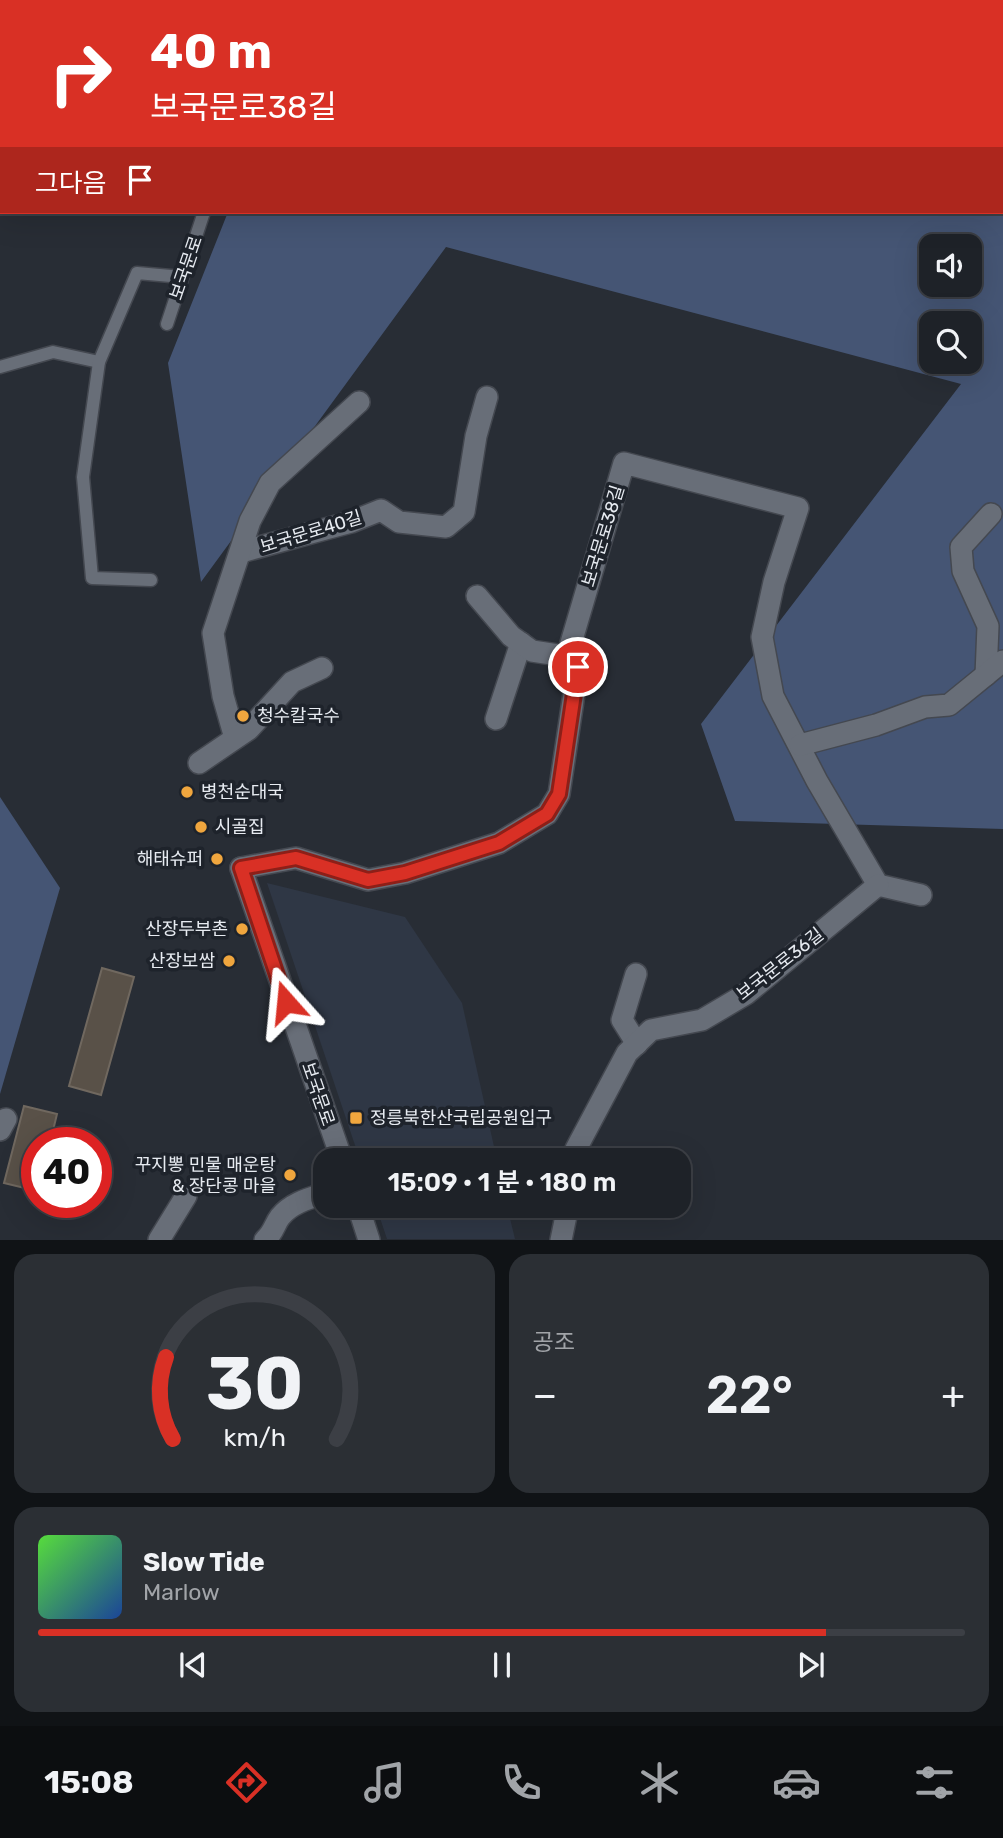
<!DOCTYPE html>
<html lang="ko">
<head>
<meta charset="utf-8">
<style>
	body { margin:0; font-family:Rubik,"Noto Sans KR",sans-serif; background:#2b2f34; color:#f1f3f6; height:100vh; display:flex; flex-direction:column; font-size:26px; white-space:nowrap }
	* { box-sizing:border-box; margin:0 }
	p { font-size:23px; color:#a1a4a8 }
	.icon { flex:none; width:38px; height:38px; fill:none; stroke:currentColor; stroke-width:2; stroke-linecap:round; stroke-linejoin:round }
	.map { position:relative; height:1240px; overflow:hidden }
	.drawer { display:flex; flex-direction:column; gap:14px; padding:14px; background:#101316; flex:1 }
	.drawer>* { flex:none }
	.guide { position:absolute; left:0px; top:0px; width:1004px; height:214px; box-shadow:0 7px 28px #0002,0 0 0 2px #3c3f45; background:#d93025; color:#fff; overflow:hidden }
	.tools { position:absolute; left:919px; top:234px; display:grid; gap:14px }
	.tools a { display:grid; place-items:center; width:63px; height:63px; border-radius:14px; background:#1e2228; box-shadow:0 7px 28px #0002,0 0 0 2px #3c3f45; font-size:35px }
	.speed { position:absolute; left:21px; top:1127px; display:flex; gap:14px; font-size:35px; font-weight:700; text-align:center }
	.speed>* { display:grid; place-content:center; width:91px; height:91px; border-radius:50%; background:#1e2228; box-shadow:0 7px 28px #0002,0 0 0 2px #3c3f45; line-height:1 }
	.speed .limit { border:10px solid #d22; background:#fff; color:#111 }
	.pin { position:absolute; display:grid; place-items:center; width:60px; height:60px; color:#fff; margin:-30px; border:4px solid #fff; border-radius:50%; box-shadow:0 2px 7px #0007 }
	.me { position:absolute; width:77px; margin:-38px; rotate:342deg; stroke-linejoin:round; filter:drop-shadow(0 0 5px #0008) }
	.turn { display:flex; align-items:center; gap:24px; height:147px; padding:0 35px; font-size:32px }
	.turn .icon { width:91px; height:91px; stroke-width:2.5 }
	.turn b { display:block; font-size:49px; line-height:60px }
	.then { display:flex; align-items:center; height:66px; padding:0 35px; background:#0003; gap:14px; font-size:26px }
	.big { font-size:52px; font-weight:600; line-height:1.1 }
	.drawer .widget { flex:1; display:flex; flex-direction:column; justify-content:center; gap:10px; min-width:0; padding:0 24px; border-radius:21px; background:#2b2f34 }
	.drawer .dial { align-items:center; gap:0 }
	.dial svg { height:182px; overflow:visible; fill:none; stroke:#3c3f45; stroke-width:7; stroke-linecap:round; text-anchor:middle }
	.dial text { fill:#f1f3f6; stroke:none }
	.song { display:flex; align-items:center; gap:21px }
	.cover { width:84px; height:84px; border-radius:10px; background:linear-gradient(135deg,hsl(110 70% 55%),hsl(220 70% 35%)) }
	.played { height:7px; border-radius:4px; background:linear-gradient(90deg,#d93025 85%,#3c3f45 85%) }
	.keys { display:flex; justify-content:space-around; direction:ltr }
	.heat { display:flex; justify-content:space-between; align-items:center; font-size:38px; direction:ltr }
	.drawer .tiles { flex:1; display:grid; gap:14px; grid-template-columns:1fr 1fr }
	.widget:last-child { grid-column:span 2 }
	.trip { position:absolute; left:313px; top:1148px; width:378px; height:70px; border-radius:21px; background:#1e2228; box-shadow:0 7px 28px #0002,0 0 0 2px #3c3f45; font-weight:600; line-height:70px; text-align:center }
	.dock { display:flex; height:112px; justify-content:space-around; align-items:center; background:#0c0e10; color:#a1a4a8 }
	.dock .icon { width:49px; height:49px }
	.dock .selected { color:#d93025 }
	.dock b { font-size:32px; color:#f1f3f6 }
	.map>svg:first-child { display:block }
	.built { fill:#2f3745 }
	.green { fill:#455574; fill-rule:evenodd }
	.building { fill:#595148; stroke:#70685f; stroke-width:2 }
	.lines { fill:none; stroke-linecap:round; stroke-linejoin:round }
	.service-casing { stroke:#444850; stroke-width:15 }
	.minor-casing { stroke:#444850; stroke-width:24 }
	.tertiary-casing { stroke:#444850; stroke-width:24 }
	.service { stroke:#686e78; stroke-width:12 }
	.minor { stroke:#686e78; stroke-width:21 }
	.tertiary { stroke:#686e78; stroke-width:21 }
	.route-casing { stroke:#8d1f18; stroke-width:18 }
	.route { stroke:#d93025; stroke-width:12 }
	.poi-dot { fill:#f0a63e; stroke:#1e232b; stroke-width:2.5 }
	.labels { text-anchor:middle; stroke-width:7; stroke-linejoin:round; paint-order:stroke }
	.street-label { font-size:18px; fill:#e7ebf1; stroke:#1e232b }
	.poi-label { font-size:18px; fill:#e7ebf1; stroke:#1e232b; text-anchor:start }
</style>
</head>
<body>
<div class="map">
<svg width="1003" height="1240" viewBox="0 0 1003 1240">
	<rect width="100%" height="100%" fill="#282d35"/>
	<g class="built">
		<path d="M267,883L405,917L462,1003L497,1160H360Z"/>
		<path d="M376,1206H507L515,1239H387Z"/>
	</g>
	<g class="green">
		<path d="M299,0H1003V829L735,821L701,724L961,384L446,247L201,582L168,363L228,212H1003V2ZM931,247H970V285H931ZM931,324H970V362H931Z"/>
		<path d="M0,797L60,888L0,1094Z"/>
	</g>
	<g class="building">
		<path d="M102,968L134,977L101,1095L69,1086Z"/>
		<path d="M24,1106L57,1114L50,1143H37V1191L4,1183Z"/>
	</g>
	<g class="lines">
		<defs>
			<g id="service">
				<path d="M202,0V2"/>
				<path d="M167,324L204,212"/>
				<path d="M0,367L53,352L99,362"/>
				<path d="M151,580L92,578L83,477L99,362L137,273L182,277"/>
			</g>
			<g id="minor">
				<path d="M241,552L351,522L381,510L399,522L446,527L464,512L476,436L487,397"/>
				<path d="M566,660L624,463L798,508L774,582L762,637L773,696L817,781L878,885L921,895"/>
				<path d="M986,675L988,626L963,571L961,547L991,514"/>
				<path d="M496,719L521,643"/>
				<path d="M235,738L223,696L213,633L250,521L270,483L359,402"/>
				<path d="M800,745L876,725L925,707L949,705L1003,661"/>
				<path d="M199,763L249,729L292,682L322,668"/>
				<path d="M241,868L296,858L368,880L405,873L499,843L547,814L559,794L578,667L558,655L532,651L511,636L477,596"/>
				<path d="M636,974L622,1020L637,1044"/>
				<path d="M0,1130L6,1119"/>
				<path d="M575,1160L576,1149L627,1053L651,1030L702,1020L746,994L878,885"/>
				<path d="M159,1240L186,1196"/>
				<path d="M265,1240C274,1232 274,1225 280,1217C291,1203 310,1198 326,1193"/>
				<path d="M561,1240L568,1206"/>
			</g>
			<g id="tertiary">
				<path d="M241,868L342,1160"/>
				<path d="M358,1206L369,1240"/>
			</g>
		</defs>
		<use href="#service" class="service-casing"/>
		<use href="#minor" class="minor-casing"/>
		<use href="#tertiary" class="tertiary-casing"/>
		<use href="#service" class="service"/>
		<use href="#minor" class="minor"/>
		<use href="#tertiary" class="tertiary"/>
	</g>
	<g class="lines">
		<defs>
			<path id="route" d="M286,1002L241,868L296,858L368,880L405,873L499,843L547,814L559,794L578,667"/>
		</defs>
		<use href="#route" class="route-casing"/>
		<use href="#route" class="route"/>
	</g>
	<g class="poi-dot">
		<circle cx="243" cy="716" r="7"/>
		<circle cx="187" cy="792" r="7"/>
		<circle cx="201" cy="827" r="7"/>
		<circle cx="217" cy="859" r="7"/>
		<circle cx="242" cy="929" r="7"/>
		<circle cx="229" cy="961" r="7"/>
		<rect x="349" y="1111" width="14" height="14" rx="3.5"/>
		<circle cx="290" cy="1175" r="7"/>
	</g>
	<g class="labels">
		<g class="street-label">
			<text transform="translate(186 268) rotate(-71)" y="6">보국문로</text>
			<text transform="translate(311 532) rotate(-17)" y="6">보국문로40길</text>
			<text transform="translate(603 536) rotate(-73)" y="6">보국문로38길</text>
			<text transform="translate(780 964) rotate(-38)" y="6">보국문로36길</text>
			<text transform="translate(318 1094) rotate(71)" y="6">보국문로</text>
		</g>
		<g class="poi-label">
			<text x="257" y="722">청수칼국수</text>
			<text x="201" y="798">병천순대국</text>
			<text x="215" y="833">시골집</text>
			<text x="203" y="865" text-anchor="end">해태슈퍼</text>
			<text x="228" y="935" text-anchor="end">산장두부촌</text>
			<text x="215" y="967" text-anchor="end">산장보쌈</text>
			<text x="370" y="1124">정릉북한산국립공원입구</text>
			<text x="276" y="1171" text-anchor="end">꾸지뽕 민물 매운탕<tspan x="276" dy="21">&amp; 장단콩 마을</tspan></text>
		</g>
	</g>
</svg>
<div class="tools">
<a><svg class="icon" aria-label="sound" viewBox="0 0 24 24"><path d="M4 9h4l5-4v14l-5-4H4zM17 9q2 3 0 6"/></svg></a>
<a><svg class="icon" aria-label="search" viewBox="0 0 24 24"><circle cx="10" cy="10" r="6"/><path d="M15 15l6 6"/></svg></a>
</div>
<div class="speed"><div class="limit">40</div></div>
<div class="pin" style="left:578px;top:667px;background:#d93025"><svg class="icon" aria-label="arrive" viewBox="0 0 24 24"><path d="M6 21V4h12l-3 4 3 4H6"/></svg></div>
<svg class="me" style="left:286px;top:1002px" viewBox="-20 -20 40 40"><path d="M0-17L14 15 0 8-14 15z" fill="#d93025" stroke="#fff" stroke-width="4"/></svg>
<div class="trip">15:09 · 1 분 · 180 m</div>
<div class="guide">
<div class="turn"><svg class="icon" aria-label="right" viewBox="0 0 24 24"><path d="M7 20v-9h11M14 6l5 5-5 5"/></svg><div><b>40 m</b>보국문로38길</div></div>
<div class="then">그다음<svg class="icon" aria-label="arrive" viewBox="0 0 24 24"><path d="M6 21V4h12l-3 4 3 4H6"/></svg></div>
</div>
</div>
<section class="drawer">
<div class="tiles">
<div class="widget dial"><svg viewBox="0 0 100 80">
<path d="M14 69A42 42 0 1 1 86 69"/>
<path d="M14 69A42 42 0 0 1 11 33" stroke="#d93025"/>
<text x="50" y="56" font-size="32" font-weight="700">30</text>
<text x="50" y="72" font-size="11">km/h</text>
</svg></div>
<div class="widget"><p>공조</p>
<div class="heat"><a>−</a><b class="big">22°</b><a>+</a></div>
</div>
<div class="widget">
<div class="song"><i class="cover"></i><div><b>Slow Tide</b><p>Marlow</p></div></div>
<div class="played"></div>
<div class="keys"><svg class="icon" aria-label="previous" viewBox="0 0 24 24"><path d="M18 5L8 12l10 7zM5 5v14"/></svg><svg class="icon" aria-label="pause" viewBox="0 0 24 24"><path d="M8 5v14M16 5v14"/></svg><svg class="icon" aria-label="next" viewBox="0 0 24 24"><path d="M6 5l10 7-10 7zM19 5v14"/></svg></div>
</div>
</div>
</section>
<nav class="dock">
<b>15:08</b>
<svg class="icon selected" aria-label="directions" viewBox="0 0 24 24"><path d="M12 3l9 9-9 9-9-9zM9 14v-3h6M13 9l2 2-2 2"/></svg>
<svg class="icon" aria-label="music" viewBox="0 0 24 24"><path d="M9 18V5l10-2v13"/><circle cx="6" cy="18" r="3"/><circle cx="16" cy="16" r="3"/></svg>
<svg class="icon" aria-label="phone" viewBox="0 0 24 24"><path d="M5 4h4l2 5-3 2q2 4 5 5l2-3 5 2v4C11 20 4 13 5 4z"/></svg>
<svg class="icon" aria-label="climate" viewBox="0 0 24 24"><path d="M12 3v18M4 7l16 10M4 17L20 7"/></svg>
<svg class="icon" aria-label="car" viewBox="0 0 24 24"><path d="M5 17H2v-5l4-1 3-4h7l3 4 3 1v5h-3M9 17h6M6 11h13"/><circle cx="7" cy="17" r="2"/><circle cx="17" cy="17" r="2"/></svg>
<svg class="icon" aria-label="filters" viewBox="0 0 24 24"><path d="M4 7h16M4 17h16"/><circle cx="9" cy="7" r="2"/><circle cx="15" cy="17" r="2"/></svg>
</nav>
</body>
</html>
